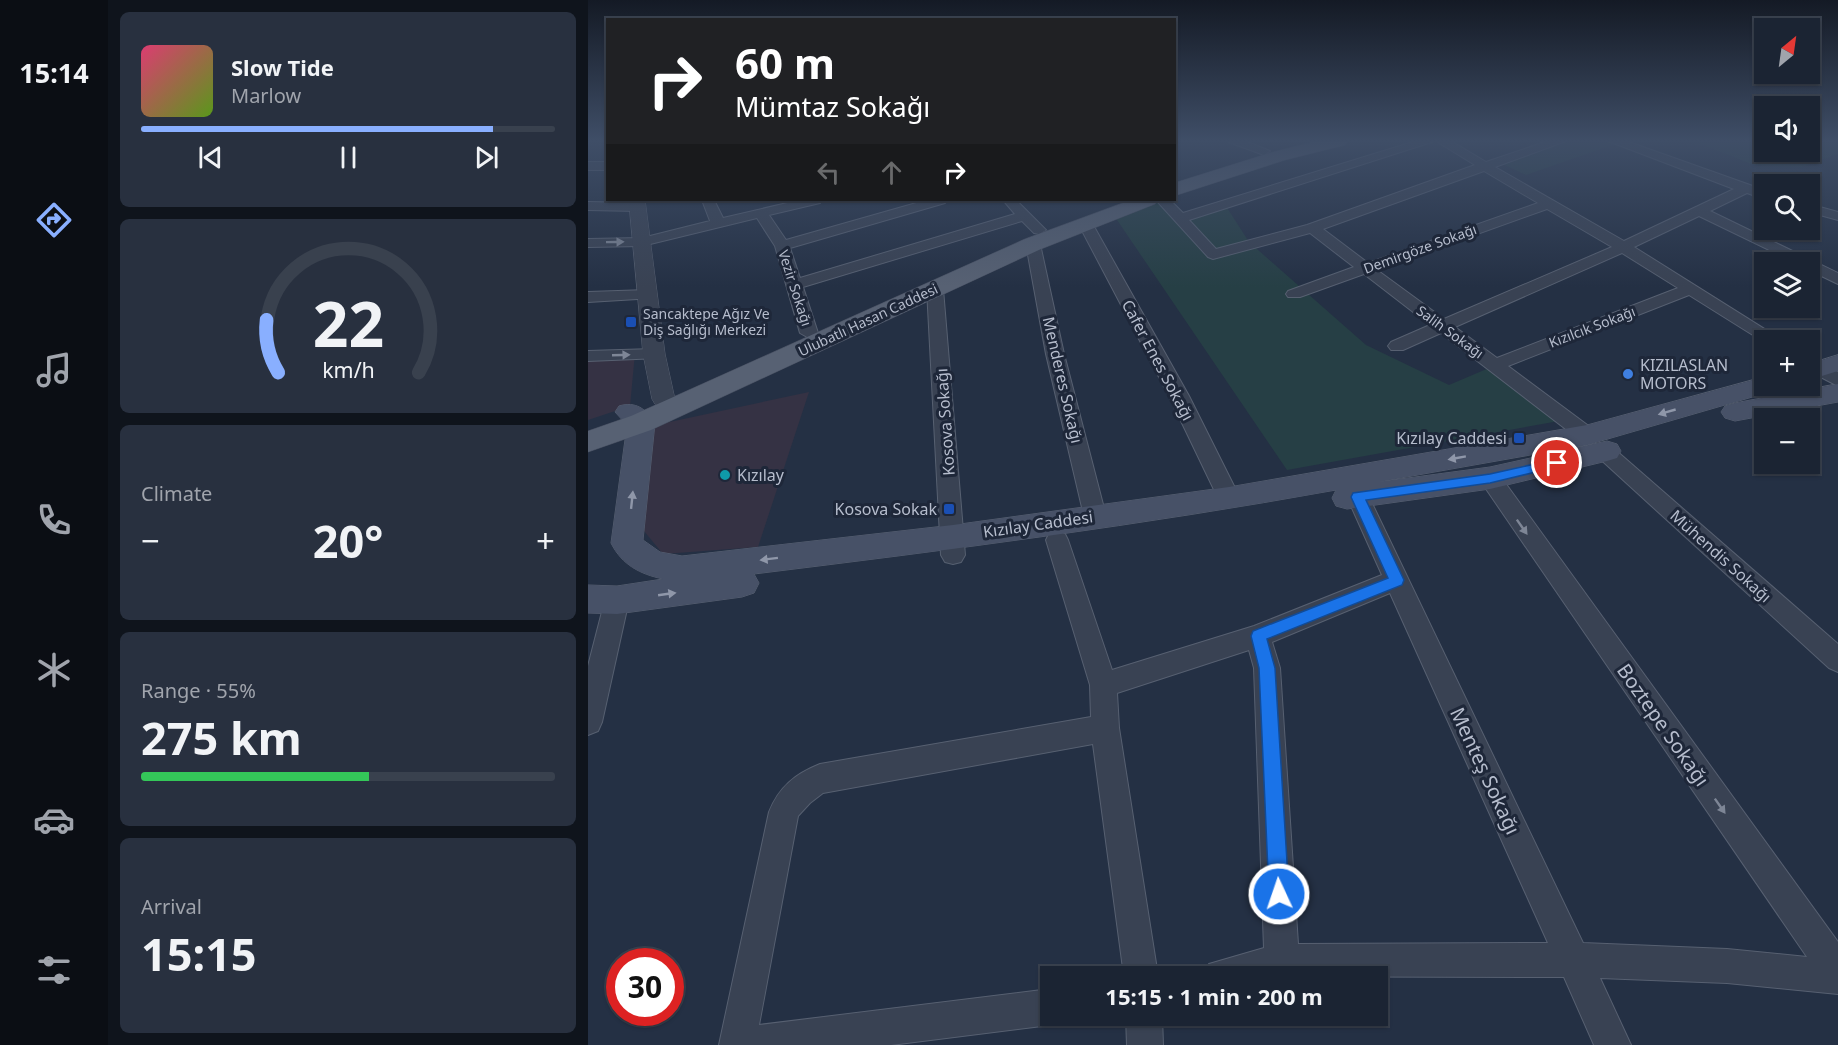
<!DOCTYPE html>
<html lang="en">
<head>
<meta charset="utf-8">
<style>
	body { margin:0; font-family:"Noto Sans",sans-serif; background:#28303f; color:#f1f3f6; height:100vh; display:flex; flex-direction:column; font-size:22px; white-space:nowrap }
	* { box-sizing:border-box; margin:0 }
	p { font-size:20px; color:#a0a4ac }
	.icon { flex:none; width:33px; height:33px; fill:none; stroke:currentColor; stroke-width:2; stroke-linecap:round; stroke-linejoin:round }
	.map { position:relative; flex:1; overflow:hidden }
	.panel { display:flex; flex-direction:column; gap:12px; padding:12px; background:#0f141c; width:480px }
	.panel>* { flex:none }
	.guide { position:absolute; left:18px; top:18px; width:570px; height:183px; border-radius:0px; box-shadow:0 2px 4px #0004,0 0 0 2px #39414e; background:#202124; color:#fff; overflow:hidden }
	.needle { width:39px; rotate:29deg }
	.buttons { position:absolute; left:1166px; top:18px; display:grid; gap:12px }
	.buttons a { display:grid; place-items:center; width:66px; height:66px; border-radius:0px; background:#1b2433; box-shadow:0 2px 4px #0004,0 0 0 2px #39414e; font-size:30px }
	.speed { position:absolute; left:18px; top:948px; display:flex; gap:12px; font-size:30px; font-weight:700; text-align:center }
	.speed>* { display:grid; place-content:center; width:78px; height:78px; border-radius:50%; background:#1b2433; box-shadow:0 2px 4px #0004,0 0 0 2px #39414e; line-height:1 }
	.speed .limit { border:9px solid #d22; background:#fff; color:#111 }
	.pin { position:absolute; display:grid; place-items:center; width:51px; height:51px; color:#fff; margin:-26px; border:3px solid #fff; border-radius:50%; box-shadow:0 2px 6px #0007 }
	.me { position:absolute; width:66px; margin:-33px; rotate:357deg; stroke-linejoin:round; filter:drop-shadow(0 0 4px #0008) }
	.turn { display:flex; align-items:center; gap:21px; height:126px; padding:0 30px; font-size:27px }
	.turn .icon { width:78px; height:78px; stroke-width:2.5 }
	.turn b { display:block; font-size:42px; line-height:51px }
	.lanes { display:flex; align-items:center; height:57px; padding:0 30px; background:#0003; justify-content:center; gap:30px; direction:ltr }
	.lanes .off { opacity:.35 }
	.big { font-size:45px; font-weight:700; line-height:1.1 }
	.panel .widget { flex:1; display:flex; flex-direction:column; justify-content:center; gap:9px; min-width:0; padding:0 21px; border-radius:9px; background:#28303f }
	.panel .dial { align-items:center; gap:0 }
	.dial svg { height:156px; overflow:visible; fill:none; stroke:#39414e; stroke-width:7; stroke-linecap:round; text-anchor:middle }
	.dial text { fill:#f1f3f6; stroke:none }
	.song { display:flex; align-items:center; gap:18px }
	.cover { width:72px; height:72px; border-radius:9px; background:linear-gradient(135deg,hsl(340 70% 55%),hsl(90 70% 35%)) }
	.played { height:6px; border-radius:3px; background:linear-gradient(90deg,#89afff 85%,#39414e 85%) }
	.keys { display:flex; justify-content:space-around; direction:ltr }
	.heat { display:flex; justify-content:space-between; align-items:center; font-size:33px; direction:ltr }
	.charge { height:9px; border-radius:4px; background:linear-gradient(90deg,#34c759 55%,#39414e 0) }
	.trip { position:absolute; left:452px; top:966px; width:348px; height:60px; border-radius:0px; background:#1b2433; box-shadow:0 2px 4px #0004,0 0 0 2px #39414e; font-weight:700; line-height:60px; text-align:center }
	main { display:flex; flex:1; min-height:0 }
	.menu { display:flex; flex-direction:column; width:108px; justify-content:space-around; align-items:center; background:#0b0e14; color:#a0a4ac }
	.menu .icon { width:42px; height:42px }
	.menu .current { color:#89afff }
	.menu b { font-size:27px; color:#f1f3f6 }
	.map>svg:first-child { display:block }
	.medical { fill:#353244 }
	.green { fill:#263f45 }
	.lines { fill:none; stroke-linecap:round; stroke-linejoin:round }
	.minor-casing { stroke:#576071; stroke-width:2 }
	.tertiary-casing { stroke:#576071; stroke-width:1 }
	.secondary-casing { stroke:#576071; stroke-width:1 }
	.primary-casing { stroke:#434b5d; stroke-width:1 }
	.minor { fill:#394253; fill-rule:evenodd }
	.tertiary { fill:#394253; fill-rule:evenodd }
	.secondary { fill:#475167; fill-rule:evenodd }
	.primary { fill:#576173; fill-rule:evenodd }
	.oneway { fill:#7e8696 }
	.oneway2 { fill:#8f97a9 }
	.route { fill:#1a73e8; stroke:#114b97; stroke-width:1.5 }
	.transit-dot { fill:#1a4fb4; stroke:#1e2739; stroke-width:2 }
	.shop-dot { fill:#3f7fe0; stroke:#1e2739; stroke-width:2 }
	.culture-dot { fill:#0f9aa8; stroke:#1e2739; stroke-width:2 }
	.labels { text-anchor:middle; stroke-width:6; stroke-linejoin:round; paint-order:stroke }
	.far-street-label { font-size:14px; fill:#b6bdcd; stroke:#1e2739 }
	.far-poi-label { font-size:14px; fill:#b6bdcd; stroke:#1e2739; text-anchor:start }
	.street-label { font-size:16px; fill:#b6bdcd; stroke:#1e2739 }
	.poi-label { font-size:16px; fill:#b6bdcd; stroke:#1e2739; text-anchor:start }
	.near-street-label { font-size:20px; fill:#b6bdcd; stroke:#1e2739 }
</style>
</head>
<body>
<main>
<nav class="menu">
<b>15:14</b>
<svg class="icon current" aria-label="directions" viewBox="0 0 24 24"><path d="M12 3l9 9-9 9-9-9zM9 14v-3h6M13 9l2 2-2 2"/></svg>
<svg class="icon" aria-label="music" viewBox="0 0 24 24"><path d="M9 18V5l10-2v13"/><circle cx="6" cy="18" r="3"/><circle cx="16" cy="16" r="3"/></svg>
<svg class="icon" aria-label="phone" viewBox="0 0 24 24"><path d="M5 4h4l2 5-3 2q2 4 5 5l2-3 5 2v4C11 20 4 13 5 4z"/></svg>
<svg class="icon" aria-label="climate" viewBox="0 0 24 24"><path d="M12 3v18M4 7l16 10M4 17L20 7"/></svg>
<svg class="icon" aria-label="car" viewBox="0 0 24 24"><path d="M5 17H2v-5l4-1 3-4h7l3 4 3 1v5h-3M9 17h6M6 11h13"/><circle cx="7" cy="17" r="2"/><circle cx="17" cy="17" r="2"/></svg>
<svg class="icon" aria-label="filters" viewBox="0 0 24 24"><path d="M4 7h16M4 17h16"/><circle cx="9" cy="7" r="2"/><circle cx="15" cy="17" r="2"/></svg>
</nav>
<section class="panel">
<div class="widget">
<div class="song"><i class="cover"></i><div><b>Slow Tide</b><p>Marlow</p></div></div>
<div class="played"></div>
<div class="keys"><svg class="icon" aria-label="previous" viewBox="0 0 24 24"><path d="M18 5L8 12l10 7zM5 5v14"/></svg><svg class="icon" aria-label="pause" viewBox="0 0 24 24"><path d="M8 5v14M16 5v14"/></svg><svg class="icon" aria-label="next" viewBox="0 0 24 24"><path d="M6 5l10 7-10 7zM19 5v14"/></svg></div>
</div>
<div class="widget dial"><svg viewBox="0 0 100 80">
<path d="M14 69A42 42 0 1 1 86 69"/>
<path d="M14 69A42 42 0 0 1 8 42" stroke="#89afff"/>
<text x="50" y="56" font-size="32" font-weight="700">22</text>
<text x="50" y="72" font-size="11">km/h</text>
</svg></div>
<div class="widget"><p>Climate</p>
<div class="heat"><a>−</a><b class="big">20°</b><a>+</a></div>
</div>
<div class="widget"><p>Range · 55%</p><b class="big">275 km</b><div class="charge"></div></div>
<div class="widget"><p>Arrival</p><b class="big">15:15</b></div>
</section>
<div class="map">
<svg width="1250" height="1045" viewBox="0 0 1250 1045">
	<rect width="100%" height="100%" fill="#243044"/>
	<g class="medical">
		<path d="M47,353L42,406L0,420V356Z"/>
		<path d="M221,392L170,547L75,554L56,531L63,426Z"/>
	</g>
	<g class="green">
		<path d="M963,141H1025L1030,143L938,175L904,159Z"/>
		<path d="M1105,141H1176V152H1221V141H1250V154L1214,167L1166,165Z"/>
		<path d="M576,200H580L594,215L636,203L661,242L778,345L861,385L901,368L971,421L699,470L527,217Z"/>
	</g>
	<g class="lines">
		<defs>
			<g id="minor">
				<path d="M638,141H657L682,151L676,155Z"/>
				<path d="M828,141H847L601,220L628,249L719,225L887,165L848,141H863L898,162L960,141H978L907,167L1036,241L1146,189L1020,141H1038L1176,190V199L1159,193L1122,211L1250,273V284L1221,270V262H1206L1111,216L1046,247L1194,340L1176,342L1101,295L920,366L1006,430L1009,435L1006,440H992L853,333L815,350H803L800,346L803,342L842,325L776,274L712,297H700L698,294L700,291L766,267L722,233L625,259L620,257L568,200H582L595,213ZM896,171L950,203L780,263L735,229ZM959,209L1024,247L856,319L789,270ZM1034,253L1090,288L909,358L867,327Z"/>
				<rect x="0" y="162" width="20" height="8"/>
				<path d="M114,200H126L135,218L212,200H233L232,203L181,215L198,240L339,200H359L357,203L202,248L212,278L427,214L415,200H428L458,230L451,234L446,233L434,221L215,287L230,333L221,338L212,333L187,246L169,218L54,246L0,247V239L54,238L122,221Z"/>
				<path d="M0,202L50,203L57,207L50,211L0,210Z"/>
				<path d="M1221,204L1250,212V220L1221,212Z"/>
				<path d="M497,219L504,223L601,396L652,498L649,504L641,506L633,504L630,498L581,396L490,223Z"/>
				<path d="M445,240L452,244L476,354L518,516L515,522L507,524L499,522L496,516L458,354L438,244Z"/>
				<path d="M347,284L355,289L377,555L373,562L365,564L357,562L353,555L339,289Z"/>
				<path d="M60,290L66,292L68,295L66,298L0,302V292Z"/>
				<path d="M66,349L72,350L75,354L72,358L0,361V351Z"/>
				<path d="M1221,357L1250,372V386L1221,371Z"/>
				<path d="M1017,445L1024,447L1250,644V672L1241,668L1010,457L1007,452L1010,447Z"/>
				<path d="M902,470L910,473L1250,942V994L1139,983L1012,978L1043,1045H1006L976,977L616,976L621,964L676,948L666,668L661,650L529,693L531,728L570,976H536L505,744L235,793L222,803L210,816L171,1025L462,989V1016H476L475,1020L462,1025L303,1045H131L181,812C191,787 207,774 232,764L503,717L502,685L458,540L461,534L469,531L477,534L480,540L524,670L666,626L794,575L759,497L762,491L770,489L778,491L781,497L995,943L1139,949L1219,957L894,483L891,478L894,473ZM802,593L960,943L710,944L692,668L684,642Z"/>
				<path d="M29,590L38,593L41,600L14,722L10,731L0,735V666L17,600L20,593Z"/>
				<path d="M538,1016H574L575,1045H539Z"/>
			</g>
			<path id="tertiary" d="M41,200H57L77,354L86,395L100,407L96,412L88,415L67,404L64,399L55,354Z"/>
			<g id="secondary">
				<path d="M1250,355V371L1221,380V364Z"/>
				<path d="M1176,377V386H1189L1185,391L999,445L790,482L902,467L1019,441L1029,444L1033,451L1029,458L1019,461L902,489L759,509L748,506L744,498L748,490C555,525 361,550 166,574L171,583L166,593L154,597L29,614L0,613V585L29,586L75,579C52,574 34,565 23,543L39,425L27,412L31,406C48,401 58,409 67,423L55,540L72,552L94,556L365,525L641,487L999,425Z"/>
				<path d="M1250,384V402L1147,421L1137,418L1133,412L1137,406L1147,403Z"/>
			</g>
			<g id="primary">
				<path d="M729,141H760L757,145L697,160L586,196V183L685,152Z"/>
				<path d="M543,200H570L567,204L453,249L63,430L0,452V431L43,416L437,239Z"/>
			</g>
		</defs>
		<use href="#minor" class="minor-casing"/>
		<use href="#tertiary" class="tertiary-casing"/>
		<use href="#secondary" class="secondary-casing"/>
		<use href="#primary" class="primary-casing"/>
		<use href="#minor" class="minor"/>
		<use href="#tertiary" class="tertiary"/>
		<use href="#secondary" class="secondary"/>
		<use href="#primary" class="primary"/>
	</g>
	<defs><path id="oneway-solid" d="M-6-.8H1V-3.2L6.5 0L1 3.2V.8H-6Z" transform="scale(1.5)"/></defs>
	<g class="oneway">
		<use href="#oneway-solid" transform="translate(27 242) rotate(-1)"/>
		<use href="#oneway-solid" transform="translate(33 355) rotate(-2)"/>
		<use href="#oneway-solid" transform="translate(934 527) rotate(55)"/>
		<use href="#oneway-solid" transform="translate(1132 806) rotate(55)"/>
	</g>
	<g class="oneway2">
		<use href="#oneway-solid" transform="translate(1079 412) rotate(164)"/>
		<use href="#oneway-solid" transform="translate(869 458) rotate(170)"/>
		<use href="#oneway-solid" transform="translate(44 500) rotate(-84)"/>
		<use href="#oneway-solid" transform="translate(181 559) rotate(173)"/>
		<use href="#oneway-solid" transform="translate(79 594) rotate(-8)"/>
	</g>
	<linearGradient id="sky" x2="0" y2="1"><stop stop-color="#141a25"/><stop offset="0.49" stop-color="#3f4e67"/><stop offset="1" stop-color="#3f4e67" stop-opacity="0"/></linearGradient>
	<rect width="1250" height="287" fill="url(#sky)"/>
	<path class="route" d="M969,459L973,460V466L902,483L778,500L816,580L814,585L679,639L687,668L701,894L698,901L691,903L684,901L681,894L671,668L663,636L665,631L800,578L763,497L765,493L902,474Z"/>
	<g class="transit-dot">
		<rect x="37" y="316" width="12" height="12" rx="3"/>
		<rect x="925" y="432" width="12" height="12" rx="3"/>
		<rect x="355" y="503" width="12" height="12" rx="3"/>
	</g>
	<circle class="shop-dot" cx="1040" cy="374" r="6"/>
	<circle class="culture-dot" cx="137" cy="475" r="6"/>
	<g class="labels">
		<g class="far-street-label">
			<text transform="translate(832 249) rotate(-20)" y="5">Demirgöze Sokağı</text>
			<text transform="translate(207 288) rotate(72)" y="5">Vezir Sokağı</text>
			<text transform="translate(280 320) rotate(-25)" y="5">Ulubatlı Hasan Caddesi</text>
			<text transform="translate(1004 327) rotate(-21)" y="5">Kızılcık Sokağı</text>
			<text transform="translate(862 332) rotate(36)" y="5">Salih Sokağı</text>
		</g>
		<g class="far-poi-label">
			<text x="55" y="319">Sancaktepe Ağız Ve<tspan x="55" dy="16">Diş Sağlığı Merkezi</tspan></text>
		</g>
		<g class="street-label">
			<text transform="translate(570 360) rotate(62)" y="6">Cafer Enes Sokağı</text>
			<text transform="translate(475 380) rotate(77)" y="6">Menderes Sokağı</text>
			<text transform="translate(357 422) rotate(-94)" y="6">Kosova Sokağı</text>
			<text transform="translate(450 524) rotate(-8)" y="6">Kızılay Caddesi</text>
			<text transform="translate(1133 556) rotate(42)" y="6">Mühendis Sokağı</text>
		</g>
		<g class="poi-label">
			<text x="1052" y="371">KIZILASLAN<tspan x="1052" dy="18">MOTORS</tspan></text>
			<text x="919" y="444" text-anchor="end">Kızılay Caddesi</text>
			<text x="149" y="481">Kızılay</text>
			<text x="349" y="515" text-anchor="end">Kosova Sokak</text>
		</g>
		<g class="near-street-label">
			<text transform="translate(1075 725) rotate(55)" y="7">Boztepe Sokağı</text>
			<text transform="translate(897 771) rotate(65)" y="7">Menteş Sokağı</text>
		</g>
	</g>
</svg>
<div class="buttons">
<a><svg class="needle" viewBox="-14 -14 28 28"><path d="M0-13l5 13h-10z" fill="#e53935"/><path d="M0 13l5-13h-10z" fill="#a0a4ac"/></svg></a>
<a><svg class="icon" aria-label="sound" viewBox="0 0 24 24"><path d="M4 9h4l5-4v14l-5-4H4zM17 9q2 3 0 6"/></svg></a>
<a><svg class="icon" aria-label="search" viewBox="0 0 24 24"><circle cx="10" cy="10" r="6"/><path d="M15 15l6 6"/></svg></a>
<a><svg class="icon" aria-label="layers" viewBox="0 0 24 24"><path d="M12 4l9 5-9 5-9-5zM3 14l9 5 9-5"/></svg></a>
<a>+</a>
<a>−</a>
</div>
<div class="speed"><div class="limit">30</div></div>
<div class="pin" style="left:969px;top:463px;background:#d93025"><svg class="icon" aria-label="arrive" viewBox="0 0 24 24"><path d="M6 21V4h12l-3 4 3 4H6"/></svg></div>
<svg class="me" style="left:691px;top:894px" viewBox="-20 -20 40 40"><circle r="17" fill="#1a73e8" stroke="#fff" stroke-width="3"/><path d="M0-11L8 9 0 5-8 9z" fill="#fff"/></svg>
<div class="trip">15:15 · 1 min · 200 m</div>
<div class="guide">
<div class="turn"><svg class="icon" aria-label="right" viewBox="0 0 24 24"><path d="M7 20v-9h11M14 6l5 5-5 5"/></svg><div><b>60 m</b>Mümtaz Sokağı</div></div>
<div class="lanes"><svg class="icon off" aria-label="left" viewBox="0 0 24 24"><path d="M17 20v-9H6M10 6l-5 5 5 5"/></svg><svg class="icon off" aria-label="ahead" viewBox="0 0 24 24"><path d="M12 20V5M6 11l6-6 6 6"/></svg><svg class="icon" aria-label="right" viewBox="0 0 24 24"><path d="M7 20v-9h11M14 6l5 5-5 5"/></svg></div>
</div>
</div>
</main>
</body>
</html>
